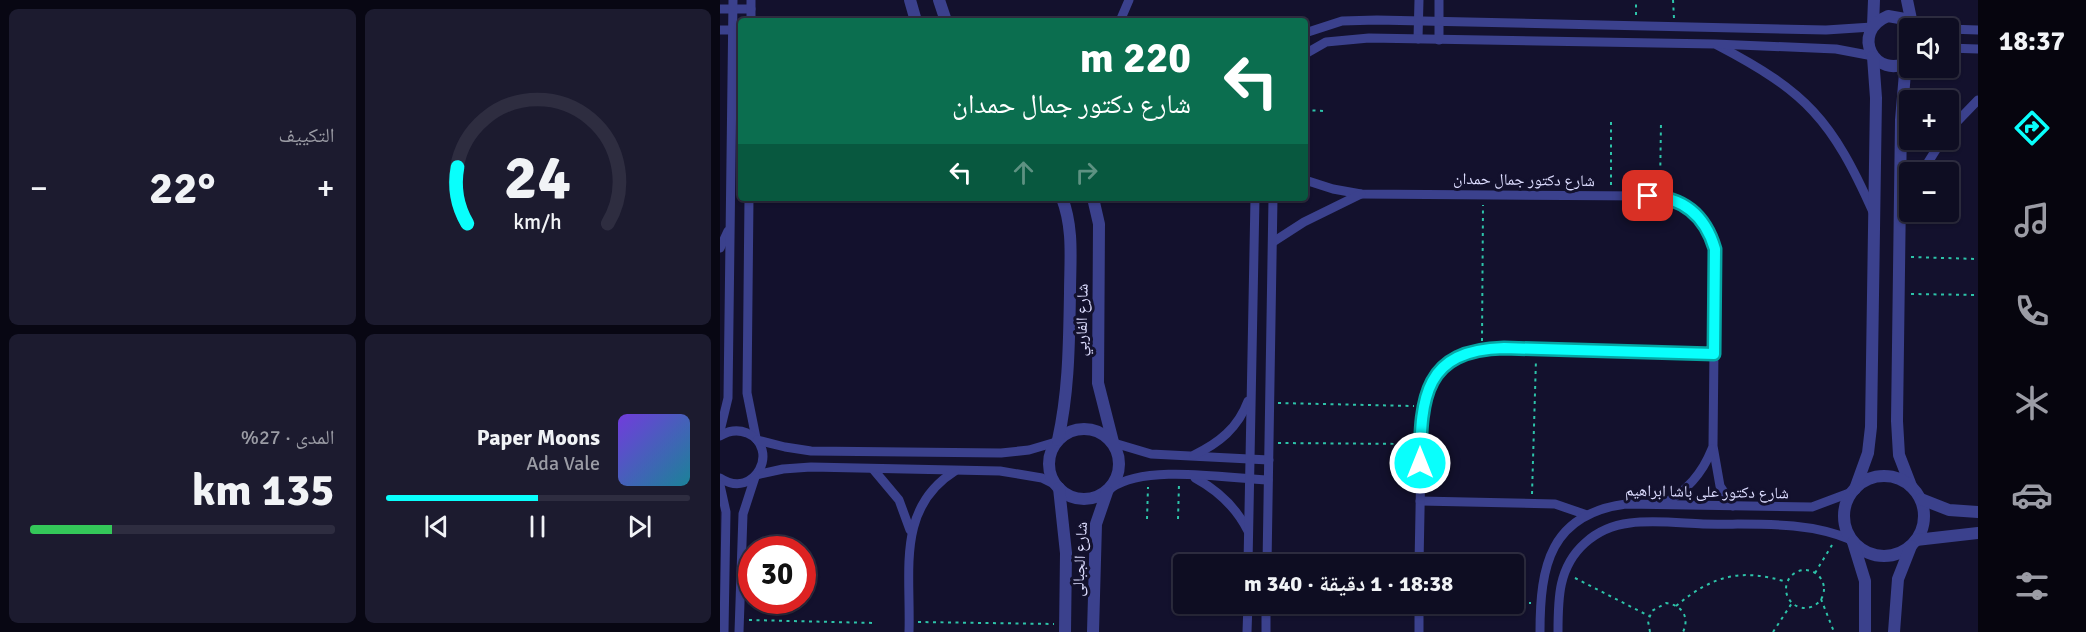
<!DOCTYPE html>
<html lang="ar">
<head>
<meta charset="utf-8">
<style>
	body { margin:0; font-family:Signika,"Noto Naskh Arabic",sans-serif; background:#1c1b2f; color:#f1f3f6; direction:rtl; height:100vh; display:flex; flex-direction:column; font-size:22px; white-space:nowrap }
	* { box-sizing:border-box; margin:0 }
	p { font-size:20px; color:#9b9ca5 }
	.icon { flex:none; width:33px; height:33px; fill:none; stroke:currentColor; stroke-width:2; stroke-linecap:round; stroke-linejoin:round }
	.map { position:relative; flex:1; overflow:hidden; direction:ltr }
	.side { display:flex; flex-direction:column; gap:9px; padding:9px; background:#080713; width:720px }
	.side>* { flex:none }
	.hud { position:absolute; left:18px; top:18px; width:570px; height:183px; border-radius:6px; box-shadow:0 2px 4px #0004,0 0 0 2px #2e2d40; direction:rtl; background:#0b6e4f; color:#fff; overflow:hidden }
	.tools { position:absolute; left:1179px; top:18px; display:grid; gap:12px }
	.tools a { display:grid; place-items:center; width:60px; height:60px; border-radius:6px; background:#0e0d22; box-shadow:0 2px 4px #0004,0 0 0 2px #2e2d40; font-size:30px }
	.speed { position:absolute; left:18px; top:536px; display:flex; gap:12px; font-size:30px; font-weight:700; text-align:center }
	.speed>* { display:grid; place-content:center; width:78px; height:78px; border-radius:50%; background:#0e0d22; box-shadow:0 2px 4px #0004,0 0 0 2px #2e2d40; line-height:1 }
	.speed .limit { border:9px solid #d22; background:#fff; color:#111 }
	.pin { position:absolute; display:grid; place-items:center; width:51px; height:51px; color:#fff; margin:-26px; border-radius:12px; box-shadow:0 3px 9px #0006 }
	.me { position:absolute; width:66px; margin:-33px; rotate:0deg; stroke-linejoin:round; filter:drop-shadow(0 0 4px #0008) }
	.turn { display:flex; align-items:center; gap:21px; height:126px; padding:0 18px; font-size:27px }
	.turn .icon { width:78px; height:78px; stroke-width:2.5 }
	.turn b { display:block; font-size:42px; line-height:51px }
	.lanes { display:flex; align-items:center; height:57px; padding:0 18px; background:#0003; justify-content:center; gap:30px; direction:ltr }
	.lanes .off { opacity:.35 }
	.big { font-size:45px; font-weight:800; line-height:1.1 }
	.side .card { flex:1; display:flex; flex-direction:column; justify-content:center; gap:9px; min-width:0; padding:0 21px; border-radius:9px; background:#1c1b2f }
	.side .dial { align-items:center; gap:0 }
	.dial svg { height:156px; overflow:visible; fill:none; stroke:#2e2d40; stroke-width:7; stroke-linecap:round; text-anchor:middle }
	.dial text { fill:#f1f3f6; stroke:none }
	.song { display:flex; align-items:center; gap:18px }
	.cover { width:72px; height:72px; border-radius:9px; background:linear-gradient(135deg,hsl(260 70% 55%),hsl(190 70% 35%)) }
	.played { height:6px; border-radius:3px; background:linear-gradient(90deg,#09fffc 50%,#2e2d40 50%) }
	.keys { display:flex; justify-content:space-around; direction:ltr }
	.heat { display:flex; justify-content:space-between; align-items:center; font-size:33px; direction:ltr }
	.charge { height:9px; border-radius:4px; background:linear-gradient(90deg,#34c759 27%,#2e2d40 0) }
	.side .tiles { flex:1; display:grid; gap:9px; grid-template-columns:repeat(2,1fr) }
	.trip { position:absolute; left:453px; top:554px; width:351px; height:60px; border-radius:6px; background:#0e0d22; box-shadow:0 2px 4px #0004,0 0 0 2px #2e2d40; font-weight:800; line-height:60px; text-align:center; direction:rtl }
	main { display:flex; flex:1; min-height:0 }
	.menu { display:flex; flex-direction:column; width:108px; justify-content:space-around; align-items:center; background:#06050e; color:#9b9ca5 }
	.menu .icon { width:42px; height:42px }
	.menu .on { color:#09fffc }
	.menu b { font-size:27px; color:#f1f3f6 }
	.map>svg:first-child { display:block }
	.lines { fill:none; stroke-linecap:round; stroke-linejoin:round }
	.path { stroke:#2dc3a9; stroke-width:2; stroke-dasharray:3 4.5; stroke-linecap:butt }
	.minor { stroke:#3b418d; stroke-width:9 }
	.tertiary { stroke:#3b418d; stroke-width:12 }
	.route-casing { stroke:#06a6a4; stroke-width:15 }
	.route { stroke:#09fffc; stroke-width:10 }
	.labels { text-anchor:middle; stroke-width:6; stroke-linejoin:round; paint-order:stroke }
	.street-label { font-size:16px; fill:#ddf; stroke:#13112d }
</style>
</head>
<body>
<main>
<nav class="menu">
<b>18:37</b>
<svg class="icon on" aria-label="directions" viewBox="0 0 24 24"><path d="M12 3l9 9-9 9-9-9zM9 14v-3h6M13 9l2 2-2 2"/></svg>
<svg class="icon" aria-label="music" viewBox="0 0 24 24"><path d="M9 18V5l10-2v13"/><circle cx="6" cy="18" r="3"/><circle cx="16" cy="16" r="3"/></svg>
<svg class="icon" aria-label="phone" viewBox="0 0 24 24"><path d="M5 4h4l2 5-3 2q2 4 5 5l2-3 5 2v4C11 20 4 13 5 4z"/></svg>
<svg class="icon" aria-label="climate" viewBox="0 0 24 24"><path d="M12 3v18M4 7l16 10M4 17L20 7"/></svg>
<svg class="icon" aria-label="car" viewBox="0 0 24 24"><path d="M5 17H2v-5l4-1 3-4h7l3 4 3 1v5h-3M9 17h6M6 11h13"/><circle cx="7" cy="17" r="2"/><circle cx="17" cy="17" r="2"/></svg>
<svg class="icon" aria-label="filters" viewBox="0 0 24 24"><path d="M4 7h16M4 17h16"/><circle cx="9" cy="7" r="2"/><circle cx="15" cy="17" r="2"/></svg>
</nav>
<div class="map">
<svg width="1258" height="632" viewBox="0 0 1258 632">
	<rect width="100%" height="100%" fill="#13112d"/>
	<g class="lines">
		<g class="path">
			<path d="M953,0L954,18"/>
			<path d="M916,15V0"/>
			<path d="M585,110L604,111"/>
			<path d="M891,122V185"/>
			<path d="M940,188L941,122"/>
			<path d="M1191,257L1258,259"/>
			<path d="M1191,294L1258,295"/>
			<path d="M762,341L763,205"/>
			<path d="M558,403L694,406"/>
			<path d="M558,443L690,444"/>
			<path d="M812,494L816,359"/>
			<path d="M427,519L428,487"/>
			<path d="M458,519L459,484"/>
			<circle cx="1085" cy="589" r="19"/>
			<path d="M1095,573L1112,545"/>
			<path d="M855,578L929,616"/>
			<path d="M1101,599L1114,632"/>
			<path d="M794,603H811"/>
			<path d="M708,604L789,603"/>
			<path d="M956,606C993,575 1021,568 1067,582"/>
			<path d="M555,611L690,610"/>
			<path d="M29,620L155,623"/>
			<path d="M198,622L334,624"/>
			<path d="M930,632L928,621L932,611L946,603C962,605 970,617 963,632"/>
			<path d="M1053,632L1072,603"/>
		</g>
		<g class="minor">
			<path d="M719,0V40"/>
			<path d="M0,9H31"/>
			<path d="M31,21V0"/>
			<path d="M400,21L409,0"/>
			<path d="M1193,25L1220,28"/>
			<path d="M1228,29L1258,30"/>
			<path d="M0,30H21"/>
			<path d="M585,33L622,21L657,20L1106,30L1152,27"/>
			<path d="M698,39L699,0"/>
			<path d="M997,45C1087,92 1112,120 1153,212"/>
			<path d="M1228,48L1258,49"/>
			<path d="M585,54L606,42L649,38L995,44L1116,49L1153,56"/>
			<path d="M1228,131L1258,100"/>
			<path d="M1202,172L1222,140"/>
			<path d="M585,180L613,189L641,194L928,196C963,197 985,216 995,249L993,446L1000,486L1013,506"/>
			<path d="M29,198L27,393L36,438"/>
			<path d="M1181,213L1190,196"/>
			<path d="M553,242L584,222L641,194"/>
			<path d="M0,248L8,231"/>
			<path d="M0,431L8,398L13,0"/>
			<path d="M0,436C8,431 17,429 27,433C61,448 35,501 0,478"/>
			<path d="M37,440L65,447L91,451L281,453L309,450L336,442"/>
			<path d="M394,443L431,454L549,460"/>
			<path d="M474,455C499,443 518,428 528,401"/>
			<path d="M153,469L179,500L190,530"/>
			<path d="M36,475L63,469L91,467L280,471L322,478L336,485"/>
			<path d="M475,478C499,491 516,507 528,531"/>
			<path d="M0,485L6,512L4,632"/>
			<path d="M391,488C426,464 505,478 548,480"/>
			<path d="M700,501L835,504L867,515"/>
			<path d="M943,504C967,491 982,474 992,449"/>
			<path d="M528,564L535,198"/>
			<path d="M547,564L553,198"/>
			<path d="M699,564L702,407C711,371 737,352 773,348L994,354"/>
			<path d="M19,632L23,514L35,477"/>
			<path d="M189,632C191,571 176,508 235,471"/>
			<path d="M527,632L528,603"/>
			<path d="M546,632V603"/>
			<path d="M699,632V603"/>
			<path d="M820,632C820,566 830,514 906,504L1092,507L1132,492"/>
			<path d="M838,632C838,599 838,567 865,543C877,532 893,525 910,523C934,520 959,523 983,524C1034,525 1085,520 1132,540"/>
		</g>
		<g class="tertiary">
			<path d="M190,0L196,21"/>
			<path d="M219,0L226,21"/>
			<path d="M1187,0L1192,24"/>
			<path d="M1153,26L1154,0"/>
			<path d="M1190,61C1155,82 1129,32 1168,16L1185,19L1195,28"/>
			<path d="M1190,62L1185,73L1181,120L1177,421L1179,455L1191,486"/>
			<path d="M373,198L379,224L378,383L393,442"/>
			<circle cx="364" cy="464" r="35"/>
			<path d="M338,440C349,391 349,343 350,293C350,261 354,229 342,198"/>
			<circle cx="1164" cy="516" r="40"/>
			<path d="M339,488L346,553L345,632"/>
			<path d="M1135,489L1148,453L1151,427L1156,98L1153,57"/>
			<path d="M1201,499L1229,510L1258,512"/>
			<path d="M1196,540L1258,533"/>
			<path d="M1133,542L1145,581V632"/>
			<path d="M373,632L376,524L387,492"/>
			<path d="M1174,632L1178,579L1191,546"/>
		</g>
	</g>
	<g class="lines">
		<defs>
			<path id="route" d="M700,463C701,397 704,350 784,348L994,354L995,249C985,215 963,197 928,196"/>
		</defs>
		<use href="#route" class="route-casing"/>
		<use href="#route" class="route"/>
	</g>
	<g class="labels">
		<g class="street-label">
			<text transform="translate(804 179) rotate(1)" y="6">شارع دكتور جمال حمدان</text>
			<text transform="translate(361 320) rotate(-89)" y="6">شارع الفاربي</text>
			<text transform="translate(987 491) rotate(1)" y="6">شارع دكتور على باشا ابراهيم</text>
			<text transform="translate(359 559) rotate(-87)" y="6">شارع الجبالى</text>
		</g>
	</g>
</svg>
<div class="tools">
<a><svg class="icon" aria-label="sound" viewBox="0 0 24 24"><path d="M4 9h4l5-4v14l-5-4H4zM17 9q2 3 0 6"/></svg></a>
<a>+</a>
<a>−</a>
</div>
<div class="speed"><div class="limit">30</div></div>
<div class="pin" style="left:928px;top:196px;background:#d93025"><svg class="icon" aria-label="arrive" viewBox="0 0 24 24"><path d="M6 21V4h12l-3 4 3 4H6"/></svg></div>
<svg class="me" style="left:700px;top:463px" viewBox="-20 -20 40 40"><circle r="17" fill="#09fffc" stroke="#fff" stroke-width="3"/><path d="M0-11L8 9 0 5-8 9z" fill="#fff"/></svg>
<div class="trip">18:38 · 1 دقيقة · 340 m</div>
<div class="hud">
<div class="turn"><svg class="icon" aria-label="left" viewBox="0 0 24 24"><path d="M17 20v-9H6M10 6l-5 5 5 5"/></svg><div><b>220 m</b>شارع دكتور جمال حمدان</div></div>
<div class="lanes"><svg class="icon" aria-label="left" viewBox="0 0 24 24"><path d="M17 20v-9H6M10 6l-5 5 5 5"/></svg><svg class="icon off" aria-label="ahead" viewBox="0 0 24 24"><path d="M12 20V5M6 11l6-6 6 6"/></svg><svg class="icon off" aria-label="right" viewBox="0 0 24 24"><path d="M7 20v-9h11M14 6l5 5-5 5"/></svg></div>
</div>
</div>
<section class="side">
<div class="tiles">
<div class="card dial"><svg viewBox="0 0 100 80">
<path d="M14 69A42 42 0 1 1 86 69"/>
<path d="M14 69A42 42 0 0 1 9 40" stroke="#09fffc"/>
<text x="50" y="56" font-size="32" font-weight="700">24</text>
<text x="50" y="72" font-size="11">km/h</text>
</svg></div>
<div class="card"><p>التكييف</p>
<div class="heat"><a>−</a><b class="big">22°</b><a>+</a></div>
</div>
<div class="card">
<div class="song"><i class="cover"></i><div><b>Paper Moons</b><p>Ada Vale</p></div></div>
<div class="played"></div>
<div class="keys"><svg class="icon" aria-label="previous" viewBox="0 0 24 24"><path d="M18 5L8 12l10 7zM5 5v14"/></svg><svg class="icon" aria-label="pause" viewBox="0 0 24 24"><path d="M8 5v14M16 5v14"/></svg><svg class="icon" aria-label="next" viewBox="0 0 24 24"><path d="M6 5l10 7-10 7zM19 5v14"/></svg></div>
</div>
<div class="card"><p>المدى · 27%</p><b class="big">135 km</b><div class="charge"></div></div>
</div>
</section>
</main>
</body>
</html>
